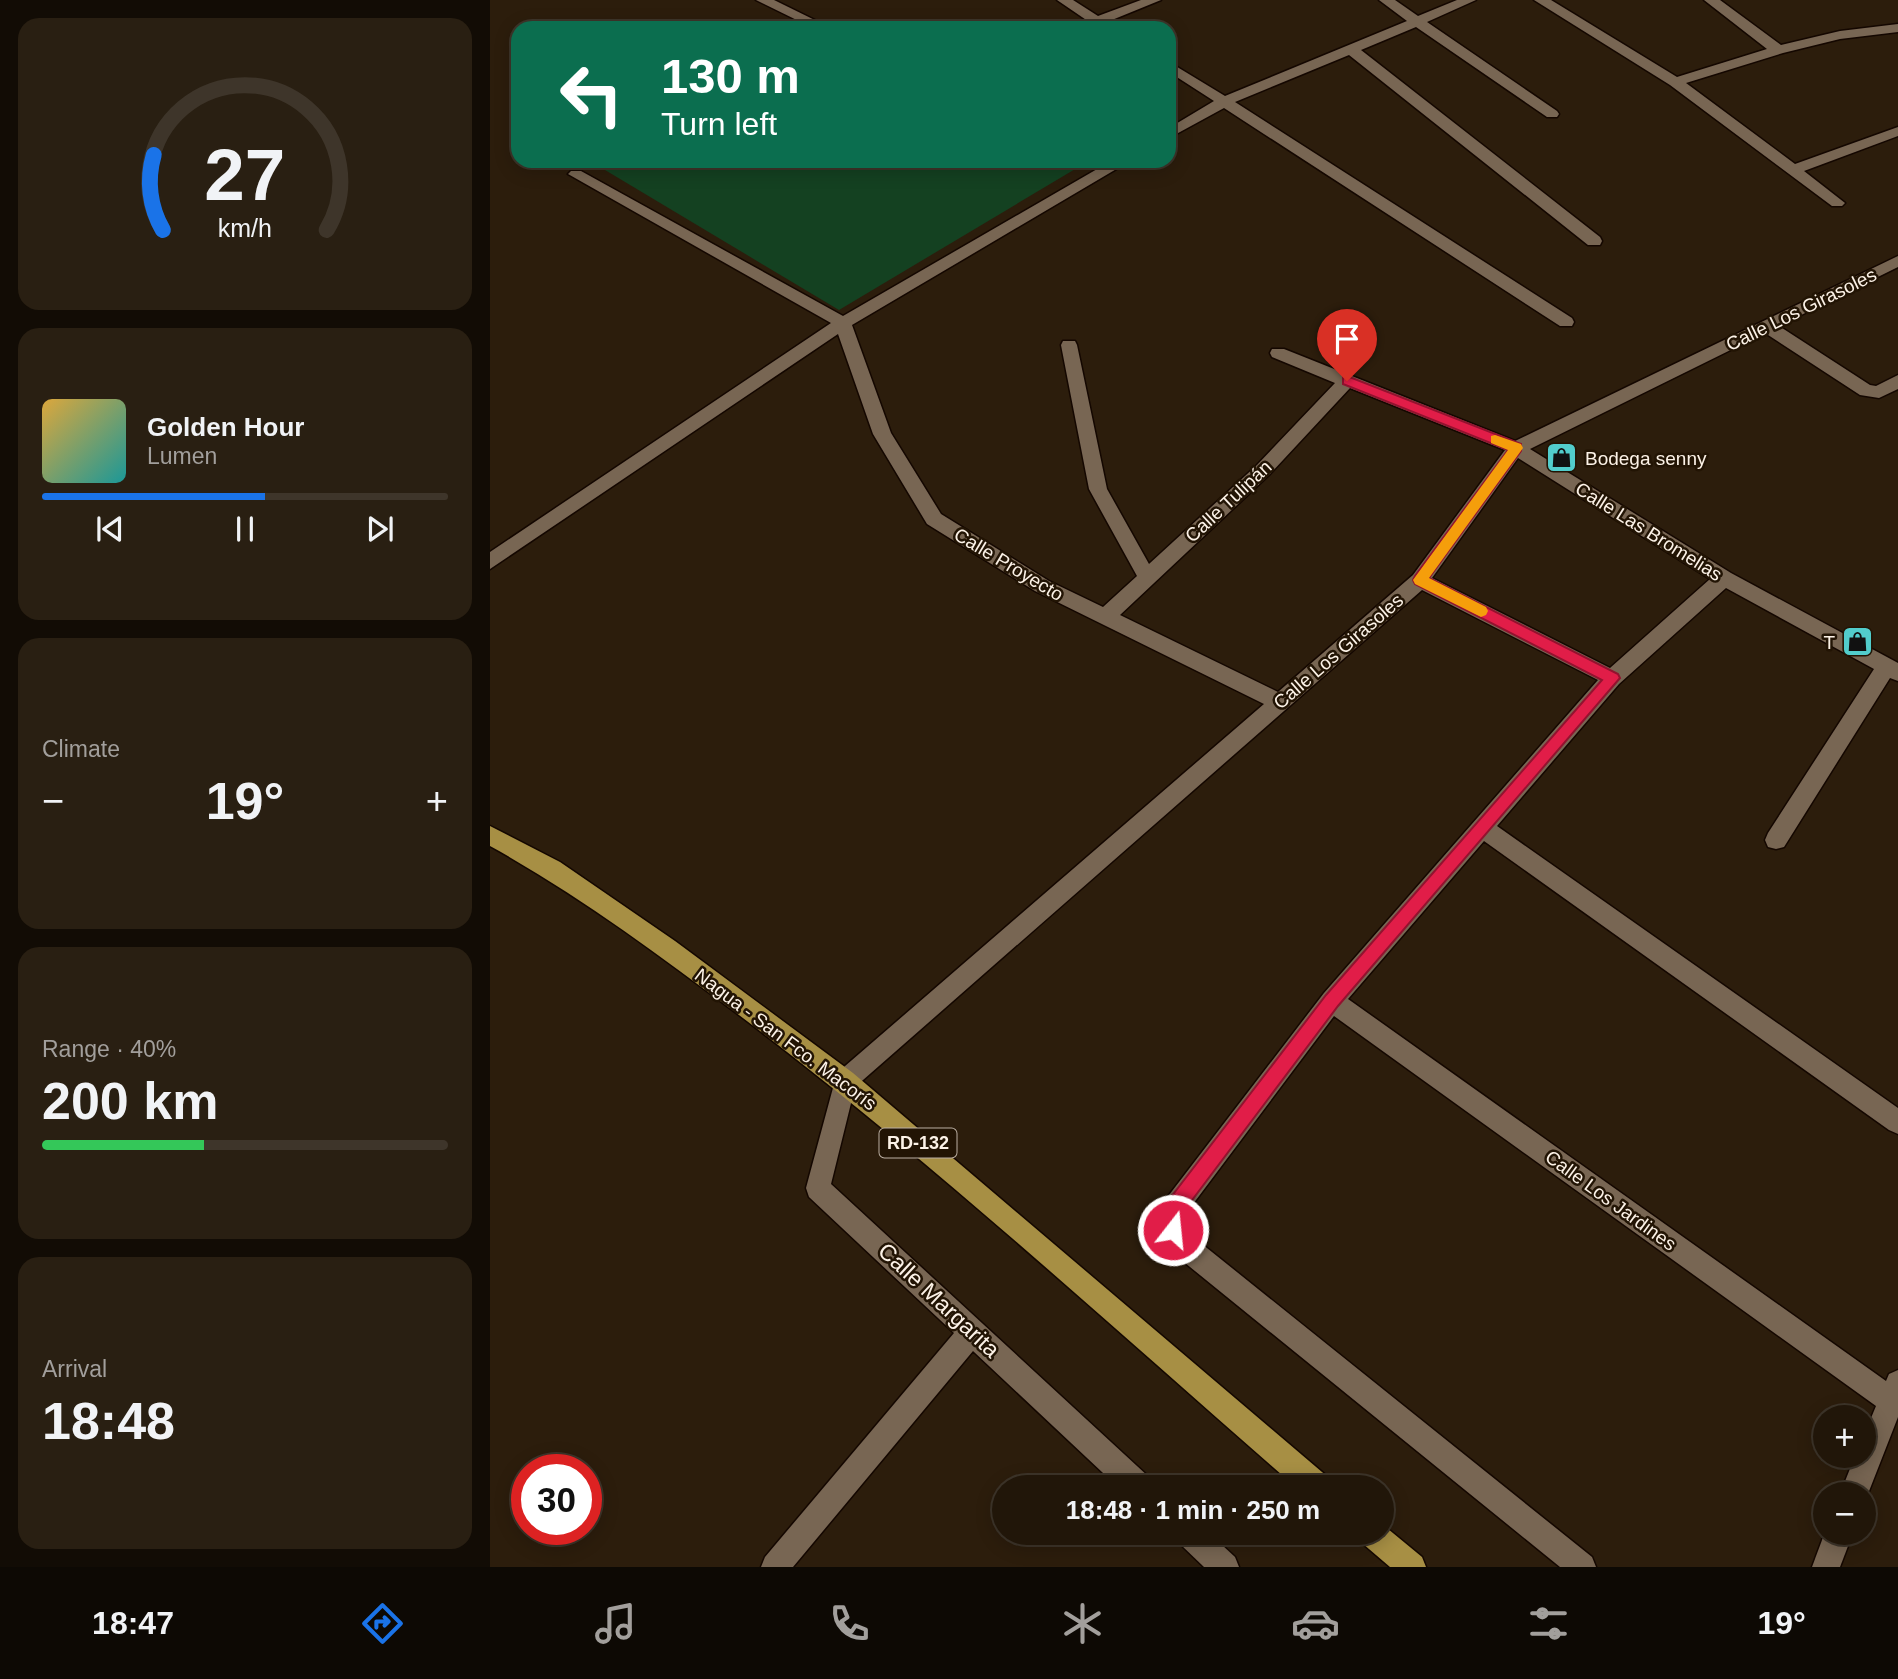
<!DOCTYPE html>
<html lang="en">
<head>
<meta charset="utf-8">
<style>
	body { margin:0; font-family:Arial,sans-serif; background:#291f12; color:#f1f3f6; height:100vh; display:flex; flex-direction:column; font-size:26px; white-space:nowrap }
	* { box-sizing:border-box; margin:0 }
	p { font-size:23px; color:#a29f9c }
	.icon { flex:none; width:38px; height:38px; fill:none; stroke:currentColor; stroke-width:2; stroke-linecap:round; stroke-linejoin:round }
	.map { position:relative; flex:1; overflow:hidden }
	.side { display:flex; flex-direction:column; gap:18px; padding:18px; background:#120c05; width:490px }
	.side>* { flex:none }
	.hud { position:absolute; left:21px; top:21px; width:665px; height:147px; border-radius:21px; box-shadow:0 4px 18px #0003,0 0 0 2px #3e352a; background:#0b6e4f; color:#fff; overflow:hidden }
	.tools { position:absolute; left:1323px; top:1405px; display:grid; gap:14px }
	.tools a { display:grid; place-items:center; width:63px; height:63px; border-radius:50%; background:#211609; box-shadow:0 4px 18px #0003,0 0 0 2px #3e352a; font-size:35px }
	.speed { position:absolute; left:21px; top:1454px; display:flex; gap:14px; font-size:35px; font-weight:700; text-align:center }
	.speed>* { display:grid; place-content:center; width:91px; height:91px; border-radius:50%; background:#211609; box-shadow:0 4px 18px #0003,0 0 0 2px #3e352a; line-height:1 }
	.speed .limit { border:10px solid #d22; background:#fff; color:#111 }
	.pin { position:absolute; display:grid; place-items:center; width:60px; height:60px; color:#fff; margin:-72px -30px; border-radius:50% 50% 50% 0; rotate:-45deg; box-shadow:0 0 7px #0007 }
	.pin .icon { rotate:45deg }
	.me { position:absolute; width:77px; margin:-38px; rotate:16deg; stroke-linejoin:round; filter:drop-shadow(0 0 5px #0008) }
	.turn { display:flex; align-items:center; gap:24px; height:147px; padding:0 35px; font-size:32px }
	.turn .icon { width:91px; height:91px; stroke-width:2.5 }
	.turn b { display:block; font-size:49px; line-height:60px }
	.big { font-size:52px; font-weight:700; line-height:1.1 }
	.side .card { flex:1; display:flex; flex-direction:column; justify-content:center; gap:10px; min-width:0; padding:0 24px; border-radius:21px; background:#291f12 }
	.side .dial { align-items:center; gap:0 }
	.dial svg { height:182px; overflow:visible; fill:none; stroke:#3e352a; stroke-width:7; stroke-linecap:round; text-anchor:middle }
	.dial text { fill:#f1f3f6; stroke:none }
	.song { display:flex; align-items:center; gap:21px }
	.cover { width:84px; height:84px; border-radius:10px; background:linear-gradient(135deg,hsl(40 70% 55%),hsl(180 70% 35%)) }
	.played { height:7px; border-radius:4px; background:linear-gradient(90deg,#1a73e8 55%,#3e352a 55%) }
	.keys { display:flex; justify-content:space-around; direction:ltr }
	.heat { display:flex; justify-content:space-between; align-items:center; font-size:38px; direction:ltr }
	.charge { height:10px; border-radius:5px; background:linear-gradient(90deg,#34c759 40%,#3e352a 0) }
	.trip { position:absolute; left:502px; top:1475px; width:402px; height:70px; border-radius:35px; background:#211609; box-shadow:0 4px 18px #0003,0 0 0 2px #3e352a; font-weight:700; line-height:70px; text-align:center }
	.tab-bar { display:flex; height:112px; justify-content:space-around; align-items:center; background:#0d0904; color:#a29f9c }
	.tab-bar .icon { width:49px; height:49px }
	.tab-bar .on { color:#1a73e8 }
	.tab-bar b { font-size:32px; color:#f1f3f6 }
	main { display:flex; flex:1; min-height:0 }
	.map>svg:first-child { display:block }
	.green { fill:#144121 }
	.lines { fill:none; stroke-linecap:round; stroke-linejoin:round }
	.minor-casing { stroke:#140700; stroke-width:3 }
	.major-casing { stroke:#140700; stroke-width:3 }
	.minor { fill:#786653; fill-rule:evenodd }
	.major { fill:#a78f44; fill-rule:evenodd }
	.route { fill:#e11d48; stroke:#92132f; stroke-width:2 }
	.slow { fill:#f59e0b }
	.labels { text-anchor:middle; stroke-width:5; stroke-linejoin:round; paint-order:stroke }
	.shield { fill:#221404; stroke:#bbafa3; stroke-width:2 }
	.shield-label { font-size:18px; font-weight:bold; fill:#fcf2e7 }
	.street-label { font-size:19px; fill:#fcf2e7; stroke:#221404 }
	.poi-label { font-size:19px; fill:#fcf2e7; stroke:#221404; text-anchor:start }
	.near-street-label { font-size:23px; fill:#fcf2e7; stroke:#221404 }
</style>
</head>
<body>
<main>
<section class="side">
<div class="card dial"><svg viewBox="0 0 100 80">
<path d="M14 69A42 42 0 1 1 86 69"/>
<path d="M14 69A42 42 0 0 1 10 36" stroke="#1a73e8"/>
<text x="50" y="56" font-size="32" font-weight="700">27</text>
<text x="50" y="72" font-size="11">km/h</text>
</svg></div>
<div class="card">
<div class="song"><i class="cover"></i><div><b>Golden Hour</b><p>Lumen</p></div></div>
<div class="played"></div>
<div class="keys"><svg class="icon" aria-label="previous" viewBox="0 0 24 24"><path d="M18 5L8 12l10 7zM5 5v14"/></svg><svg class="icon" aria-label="pause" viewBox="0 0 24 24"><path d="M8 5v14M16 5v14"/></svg><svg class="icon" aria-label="next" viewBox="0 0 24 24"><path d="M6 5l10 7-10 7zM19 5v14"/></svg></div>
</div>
<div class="card"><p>Climate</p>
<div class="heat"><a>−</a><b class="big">19°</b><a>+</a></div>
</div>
<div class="card"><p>Range · 40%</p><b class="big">200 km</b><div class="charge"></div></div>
<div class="card"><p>Arrival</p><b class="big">18:48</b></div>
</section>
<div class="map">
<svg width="1408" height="1567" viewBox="0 0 1408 1567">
	<rect width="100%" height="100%" fill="#2c1d0c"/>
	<path class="green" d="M121,161H594L597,162L349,310L110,167Z"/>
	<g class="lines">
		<defs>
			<g id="minor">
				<path d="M266,0H284L341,28H323Z"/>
				<path d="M567,0H583L608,16L651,0H671L617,22L622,28H608Z"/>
				<path d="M889,0H905L928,16L967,0H986L937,22L1067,111L1069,114L1067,117H1057L926,27L871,50L1110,237L1112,241L1110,245H1098L859,55L745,102L1082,318L1084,322L1082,326H1070L734,108L679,138V128L724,101L679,72V62L735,96L917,21Z"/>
				<path d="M1044,0H1061L1187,77L1277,49L1214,0H1230L1291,45L1350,31L1408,24V32L1350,39L1293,53L1196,83L1305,164L1408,127V136L1314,171L1355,203L1352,206H1342L1180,85Z"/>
				<path d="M621,161H640L362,325L401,433L451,514L559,581L613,607L647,576L599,489L571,345L573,341H585L587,345L617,489L659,564L767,465L845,383L782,357L780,353L782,349H794L1025,441L1408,256V267L1289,326L1380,385L1386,386L1408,375V389L1389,398L1370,395L1275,333L1040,449L1241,573L1408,663V681L1400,678L1294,847L1286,849L1278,847L1275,840L1278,833L1384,669L1236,588L1129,684L1007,826L1408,1108V1134L1399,1130L994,841L858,999L1396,1381L1399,1374L1408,1370V1417L1374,1504V1494H1350L1365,1456H1374V1435L1386,1406L844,1016L697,1212L696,1227L702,1236L1102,1557L1106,1567H1070L684,1254C672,1235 667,1221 676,1199L834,993L1108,680L932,590L365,1087L341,1184L660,1478L664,1488H629L483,1351L303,1567H271L275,1557L464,1333L319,1197L316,1188L347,1073L774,704L545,591L437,524L383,434L348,334L0,569V552L341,323L78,174L81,171H91L353,316ZM860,388L1015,450L923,575L788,692L630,615L779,475ZM1028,458L1220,579L1120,668L942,578Z"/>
				<path d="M1335,1532L1363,1533L1350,1567H1322Z"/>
				<path d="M685,1533H719L745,1557L749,1567H714L689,1543Z"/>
			</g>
			<g id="major">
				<path d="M0,826L70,862L185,941L363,1073L839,1478L843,1488H807C622,1327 441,1160 245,1012C166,953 87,894 0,846Z"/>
				<path d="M892,1524L932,1557L936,1567H900L872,1543L868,1533H892Z"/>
			</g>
		</defs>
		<use href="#minor" class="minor-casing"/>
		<use href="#major" class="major-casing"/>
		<use href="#minor" class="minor"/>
		<use href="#major" class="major"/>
	</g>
	<path class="route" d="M857,376L1031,444V451L939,578L1128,674L1130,678L848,1006L694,1211L690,1236L683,1239L676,1236L673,1230L678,1201L836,995L1112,680L925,584L923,580L925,576L1018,450L853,384V377Z"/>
	<path class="slow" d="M1005,435L1031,444L1033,448L939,578L996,607L998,611L996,615L991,617L925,584L923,580L1018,450L1001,443V436Z"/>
	<defs>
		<symbol id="shop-square" viewBox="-11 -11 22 22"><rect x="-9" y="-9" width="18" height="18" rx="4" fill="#52cdcc" stroke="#221404"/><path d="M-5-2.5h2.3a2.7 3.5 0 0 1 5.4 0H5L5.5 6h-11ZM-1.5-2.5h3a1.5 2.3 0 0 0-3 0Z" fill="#111"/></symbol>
	</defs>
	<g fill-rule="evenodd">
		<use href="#shop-square" x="1054" y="440" width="35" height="35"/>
		<use href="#shop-square" x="1350" y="624" width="35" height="35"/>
	</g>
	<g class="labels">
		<rect class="shield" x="389.5" y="1128.5" width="77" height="29" rx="5"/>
		<g class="shield-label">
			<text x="428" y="1149">RD-132</text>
		</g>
		<g class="street-label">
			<text transform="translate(1311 309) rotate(-26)" y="7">Calle Los Girasoles</text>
			<text transform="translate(738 501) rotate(-43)" y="7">Calle Tulipán</text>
			<text transform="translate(1159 531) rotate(32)" y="7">Calle Las Bromelias</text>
			<text transform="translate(519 564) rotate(31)" y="7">Calle Proyecto</text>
			<text transform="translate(848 651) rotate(-41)" y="7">Calle Los Girasoles</text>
			<text transform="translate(296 1039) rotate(37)" y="7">Nagua - San Fco. Macorís</text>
			<text transform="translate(1121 1200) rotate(36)" y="7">Calle Los Jardines</text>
		</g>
		<g class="poi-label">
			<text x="1095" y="465">Bodega senny</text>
			<text x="1345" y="649" text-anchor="end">T</text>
		</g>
		<g class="near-street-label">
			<text transform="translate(449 1300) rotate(43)" y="8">Calle Margarita</text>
		</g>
	</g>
</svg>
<div class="tools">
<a>+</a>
<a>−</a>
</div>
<div class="speed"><div class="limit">30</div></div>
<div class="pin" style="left:857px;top:381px;background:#d93025"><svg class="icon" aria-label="arrive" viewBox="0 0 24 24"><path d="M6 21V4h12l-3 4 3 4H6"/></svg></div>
<svg class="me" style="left:683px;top:1230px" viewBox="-20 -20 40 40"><circle r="17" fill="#e11d48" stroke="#fff" stroke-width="3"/><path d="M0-11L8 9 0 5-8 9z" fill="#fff"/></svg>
<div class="trip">18:48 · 1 min · 250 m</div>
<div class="hud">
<div class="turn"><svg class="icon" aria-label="left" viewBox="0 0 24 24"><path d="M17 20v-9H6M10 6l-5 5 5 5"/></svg><div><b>130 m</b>Turn left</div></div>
</div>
</div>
</main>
<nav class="tab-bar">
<b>18:47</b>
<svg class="icon on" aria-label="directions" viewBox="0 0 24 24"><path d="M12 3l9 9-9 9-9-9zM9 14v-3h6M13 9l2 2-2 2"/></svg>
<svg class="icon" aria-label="music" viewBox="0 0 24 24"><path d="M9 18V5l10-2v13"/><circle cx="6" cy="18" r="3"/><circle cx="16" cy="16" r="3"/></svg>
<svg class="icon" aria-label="phone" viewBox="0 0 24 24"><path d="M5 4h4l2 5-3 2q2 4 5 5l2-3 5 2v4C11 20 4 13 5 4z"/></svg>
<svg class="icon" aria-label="climate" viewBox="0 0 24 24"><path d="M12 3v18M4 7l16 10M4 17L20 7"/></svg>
<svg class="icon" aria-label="car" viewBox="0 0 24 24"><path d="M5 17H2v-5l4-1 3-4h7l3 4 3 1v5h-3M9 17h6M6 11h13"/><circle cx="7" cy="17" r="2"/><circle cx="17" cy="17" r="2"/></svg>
<svg class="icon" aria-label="filters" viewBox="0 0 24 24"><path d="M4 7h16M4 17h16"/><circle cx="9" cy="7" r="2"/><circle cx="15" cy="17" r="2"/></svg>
<b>19°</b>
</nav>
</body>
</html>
